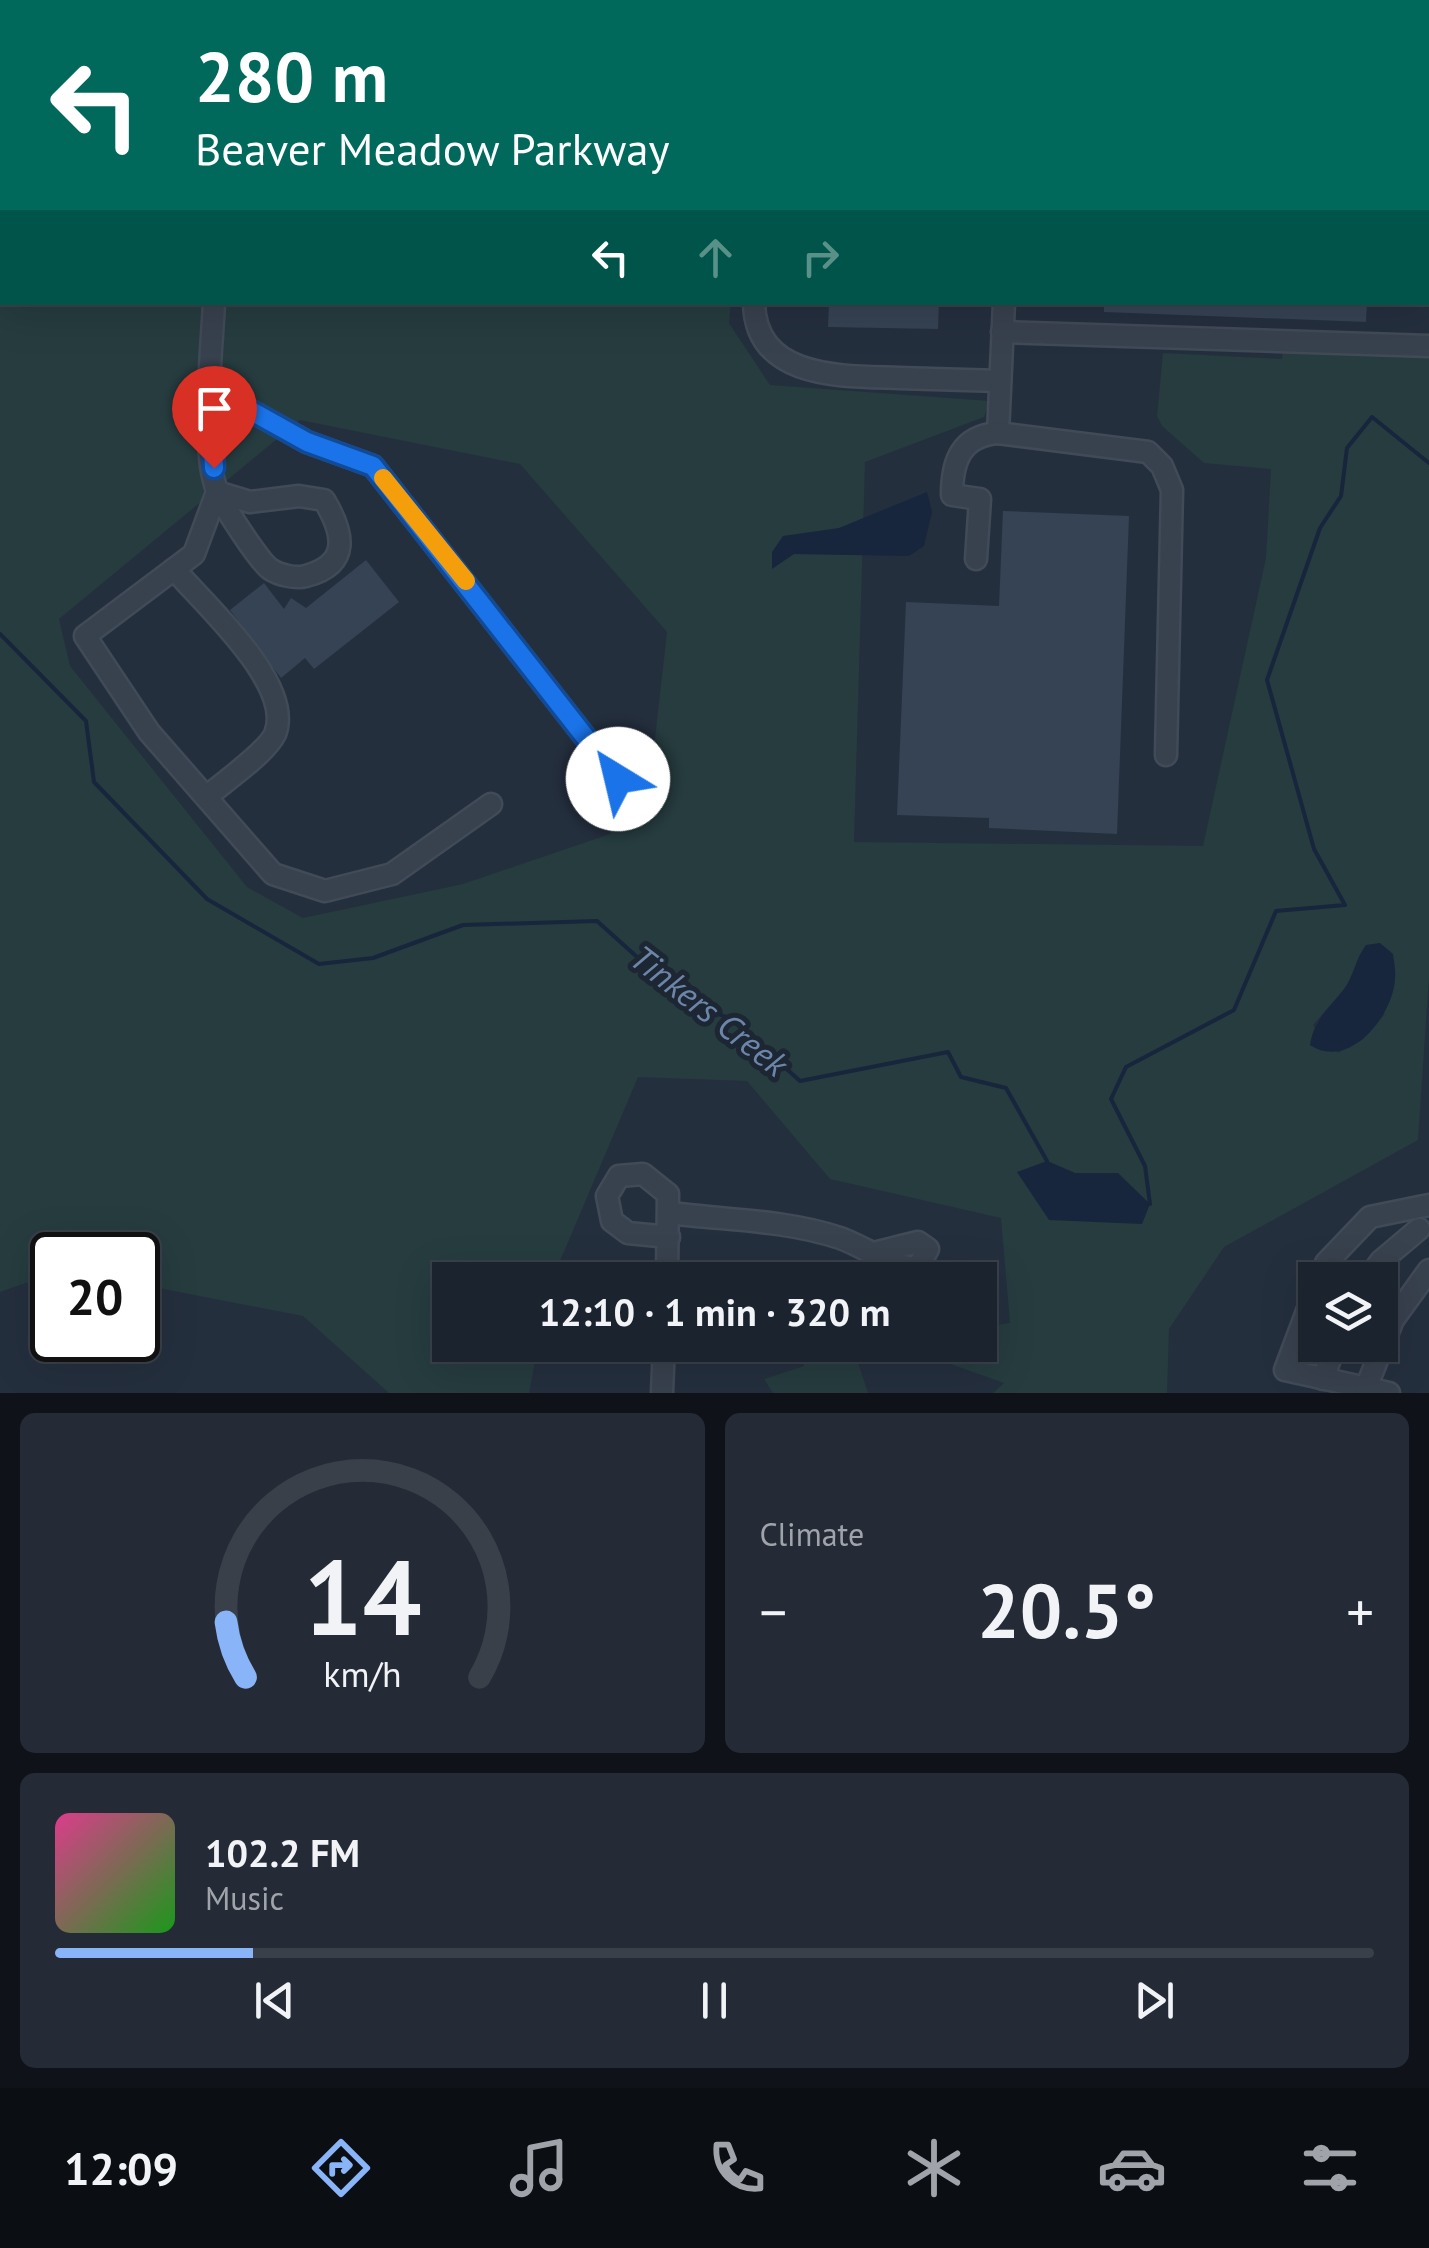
<!DOCTYPE html>
<html lang="en">
<head>
<meta charset="utf-8">
<style>
	body { margin:0; font-family:"PT Sans",sans-serif; background:#242b36; color:#f1f3f6; height:100vh; display:flex; flex-direction:column; font-size:38px; white-space:nowrap }
	* { box-sizing:border-box; margin:0 }
	p { font-size:32px; color:#a0a4aa }
	.icon { flex:none; width:55px; height:55px; fill:none; stroke:currentColor; stroke-width:2; stroke-linecap:round; stroke-linejoin:round }
	.map { position:relative; height:1393px; overflow:hidden }
	.drawer { display:flex; flex-direction:column; gap:20px; padding:20px; background:#0f1319; flex:1 }
	.drawer>* { flex:none }
	.guide { position:absolute; left:0px; top:0px; width:1430px; height:305px; box-shadow:0 10px 40px #0002,0 0 0 2px #39404a; background:#00695c; color:#fff; overflow:hidden }
	.controls { position:absolute; left:1298px; top:1262px; display:grid; gap:20px }
	.controls a { display:grid; place-items:center; width:100px; height:100px; border-radius:0px; background:#1b232e; box-shadow:0 10px 40px #0002,0 0 0 2px #39404a; font-size:50px }
	.speed { position:absolute; left:30px; top:1232px; display:flex; gap:20px; font-size:50px; font-weight:700; text-align:center }
	.speed>* { display:grid; place-content:center; width:130px; height:130px; border-radius:50%; background:#1b232e; box-shadow:0 10px 40px #0002,0 0 0 2px #39404a; line-height:1 }
	.speed .limit { border:5px solid #111; border-radius:15px; background:#fff; color:#111 }
	.pin { position:absolute; display:grid; place-items:center; width:85px; height:85px; color:#fff; margin:-102px -42px; border-radius:50% 50% 50% 0; rotate:-45deg; box-shadow:0 0 10px #0007 }
	.pin .icon { rotate:45deg }
	.me { position:absolute; width:110px; margin:-55px; rotate:324deg; stroke-linejoin:round; filter:drop-shadow(0 0 8px #0008) }
	.turn { display:flex; align-items:center; gap:35px; height:210px; padding:0 30px; font-size:45px }
	.turn .icon { width:130px; height:130px; stroke-width:2.5 }
	.turn b { display:block; font-size:70px; line-height:85px }
	.lanes { display:flex; align-items:center; height:95px; padding:0 30px; background:#0003; justify-content:center; gap:50px; direction:ltr }
	.lanes .off { opacity:.35 }
	.big { font-size:75px; font-weight:700; line-height:1.1 }
	.drawer .card { flex:1; display:flex; flex-direction:column; justify-content:center; gap:15px; min-width:0; padding:0 35px; border-radius:15px; background:#242b36 }
	.drawer .dial { align-items:center; gap:0 }
	.dial svg { height:260px; overflow:visible; fill:none; stroke:#39404a; stroke-width:7; stroke-linecap:round; text-anchor:middle }
	.dial text { fill:#f1f3f6; stroke:none }
	.song { display:flex; align-items:center; gap:30px }
	.cover { width:120px; height:120px; border-radius:15px; background:linear-gradient(135deg,hsl(330 70% 55%),hsl(120 70% 35%)) }
	.played { height:10px; border-radius:5px; background:linear-gradient(90deg,#8ab4f8 15%,#39404a 15%) }
	.keys { display:flex; justify-content:space-around; direction:ltr }
	.heat { display:flex; justify-content:space-between; align-items:center; font-size:55px; direction:ltr }
	.drawer .tiles { flex:1; display:grid; gap:20px; grid-template-columns:1fr 1fr }
	.card:last-child { grid-column:span 2 }
	.trip { position:absolute; left:432px; top:1262px; width:565px; height:100px; border-radius:0px; background:#1b232e; box-shadow:0 10px 40px #0002,0 0 0 2px #39404a; font-weight:700; line-height:100px; text-align:center }
	.tabs { display:flex; height:160px; justify-content:space-around; align-items:center; background:#0b0e12; color:#a0a4aa }
	.tabs .icon { width:70px; height:70px }
	.tabs .on { color:#8ab4f8 }
	.tabs b { font-size:45px; color:#f1f3f6 }
	.map>svg:first-child { display:block }
	.green { fill:#263c3f; fill-rule:evenodd }
	.water { fill:#17263c }
	.lines { fill:none; stroke-linecap:round; stroke-linejoin:round }
	.stream { stroke:#17263c; stroke-width:4 }
	.building { fill:#364354 }
	.minor-casing { stroke:#414a57; stroke-width:25 }
	.minor { stroke:#38414e; stroke-width:20 }
	.route-casing { stroke:#114b97; stroke-width:25 }
	.route { stroke:#1a73e8; stroke-width:18 }
	.slow { stroke:#f59e0b; stroke-width:18 }
	.labels { text-anchor:middle; stroke-width:10; stroke-linejoin:round; paint-order:stroke }
	.water-label { font-size:35px; font-style:italic; fill:#6d86a8; stroke:#1d2633 }
</style>
</head>
<body>
<div class="map">
<svg width="1429" height="1393" viewBox="0 0 1429 1393">
	<rect width="100%" height="100%" fill="#242f3e"/>
	<g class="green">
		<path d="M0,0L559,2H2V302L731,303L729,323L770,385L990,401L984,417L865,462L854,842L1203,846L1266,558L1271,469L1204,463L1162,426L1157,416L1163,353L1282,359L1284,341L1429,346V977L1418,1140L1224,1247L1169,1329L1167,1393H993L1004,1383L939,1360L936,1345H980V1328L1010,1323L1001,1218L830,1179L747,1081L638,1077L552,1280H450V1345H538L529,1393H389L303,1316L138,1284V1255H52V1274L0,1292ZM300,420L520,464L667,632L650,783L610,834L463,884L303,918L247,887L70,666L59,619ZM1347,986L1385,1014L1363,1039L1338,1053L1313,1025ZM1047,1161L1075,1173H1118L1142,1224Z"/>
		<path d="M798,1345H852L868,1393H773L764,1379L804,1366Z"/>
	</g>
	<g class="water">
		<path d="M927,492L932,512L924,546L909,556L794,554L772,569V552L783,536L839,528Z"/>
		<path d="M1380,943L1393,954C1394,962 1396,971 1395,979C1393,1016 1349,1071 1310,1045C1314,1019 1329,1009 1344,989C1354,976 1355,959 1366,945Z"/>
		<path d="M1047,1161L1075,1173H1118L1150,1204L1142,1224L1049,1220L1017,1172Z"/>
	</g>
	<g class="lines">
		<g class="stream">
			<path d="M0,634L86,721L94,782L207,899L319,964L373,958L463,925L597,921L685,1000L731,1019L800,1081L948,1052L961,1077L1006,1088L1047,1161"/>
			<path d="M1150,1204L1145,1166L1111,1099L1126,1067L1234,1010L1276,911L1345,905L1314,849L1267,680L1320,528L1341,496L1347,448L1372,417L1429,463"/>
		</g>
	</g>
	<g class="building">
		<path d="M829,302H939L938,329L828,327Z"/>
		<path d="M1104,302H1367L1366,322L1104,312Z"/>
		<path d="M1003,511L1129,516L1117,834L989,828V818L897,815L906,602L999,606Z"/>
		<path d="M366,560L399,602L314,669L305,658L281,678L230,610L264,583L284,609L291,598L306,608Z"/>
	</g>
	<g class="lines">
		<defs>
			<g id="minor">
				<path d="M228,2L229,0"/>
				<path d="M809,2H880"/>
				<path d="M1019,2V0"/>
				<path d="M1253,2V0"/>
				<path d="M214,302C212,349 200,452 218,493C224,507 259,561 270,569C279,575 296,579 306,576C351,564 344,533 324,500L299,496L250,502L217,492"/>
				<path d="M754,302C755,380 843,376 899,378C933,379 966,380 1000,381"/>
				<path d="M1002,332L1429,346"/>
				<path d="M210,388L307,442L373,466L618,779"/>
				<path d="M998,433L1004,302"/>
				<path d="M217,492L194,554L85,636L149,732L273,874L325,891L392,874L491,804"/>
				<path d="M976,559L980,499L952,495C952,461 961,436 998,433L1148,452L1162,466L1172,490L1166,755"/>
				<path d="M174,569C205,605 295,685 275,734C267,752 223,783 206,797"/>
				<path d="M670,1213C725,1220 787,1220 840,1238C861,1245 899,1271 918,1267L928,1249L918,1242L878,1252"/>
				<path d="M667,1280L668,1194L643,1174L619,1176L607,1196L612,1221L628,1233L669,1237"/>
				<path d="M1319,1280L1326,1263L1370,1217L1429,1205"/>
				<path d="M1367,1280L1381,1261L1419,1229"/>
				<path d="M1315,1290L1285,1370L1389,1393"/>
				<path d="M1323,1379L1335,1345"/>
				<path d="M1366,1388L1393,1320L1429,1270"/>
				<path d="M662,1393L664,1345"/>
			</g>
		</defs>
		<use href="#minor" class="minor-casing"/>
		<use href="#minor" class="minor"/>
	</g>
	<g class="lines">
		<defs>
			<path id="route" d="M214,468L210,388L307,442L373,466L618,779"/>
		</defs>
		<use href="#route" class="route-casing"/>
		<use href="#route" class="route"/>
		<path class="slow" d="M383,478L466,581"/>
	</g>
	<g class="labels">
		<g class="water-label">
			<text transform="translate(709 1011) rotate(38)" y="12">Tinkers Creek</text>
		</g>
	</g>
</svg>
<div class="controls">
<a><svg class="icon" aria-label="layers" viewBox="0 0 24 24"><path d="M12 4l9 5-9 5-9-5zM3 14l9 5 9-5"/></svg></a>
</div>
<div class="speed"><div class="limit">20</div></div>
<div class="pin" style="left:214px;top:468px;background:#d93025"><svg class="icon" aria-label="arrive" viewBox="0 0 24 24"><path d="M6 21V4h12l-3 4 3 4H6"/></svg></div>
<svg class="me" style="left:618px;top:779px" viewBox="-20 -20 40 40"><circle r="19" fill="#fff"/><path d="M0-13L10 11 0 6-10 11z" fill="#1a73e8"/></svg>
<div class="trip">12:10 · 1 min · 320 m</div>
<div class="guide">
<div class="turn"><svg class="icon" aria-label="left" viewBox="0 0 24 24"><path d="M17 20v-9H6M10 6l-5 5 5 5"/></svg><div><b>280 m</b>Beaver Meadow Parkway</div></div>
<div class="lanes"><svg class="icon" aria-label="left" viewBox="0 0 24 24"><path d="M17 20v-9H6M10 6l-5 5 5 5"/></svg><svg class="icon off" aria-label="ahead" viewBox="0 0 24 24"><path d="M12 20V5M6 11l6-6 6 6"/></svg><svg class="icon off" aria-label="right" viewBox="0 0 24 24"><path d="M7 20v-9h11M14 6l5 5-5 5"/></svg></div>
</div>
</div>
<section class="drawer">
<div class="tiles">
<div class="card dial"><svg viewBox="0 0 100 80">
<path d="M14 69A42 42 0 1 1 86 69"/>
<path d="M14 69A42 42 0 0 1 8 52" stroke="#8ab4f8"/>
<text x="50" y="56" font-size="32" font-weight="700">14</text>
<text x="50" y="72" font-size="11">km/h</text>
</svg></div>
<div class="card"><p>Climate</p>
<div class="heat"><a>−</a><b class="big">20.5°</b><a>+</a></div>
</div>
<div class="card">
<div class="song"><i class="cover"></i><div><b>102.2 FM</b><p>Music</p></div></div>
<div class="played"></div>
<div class="keys"><svg class="icon" aria-label="previous" viewBox="0 0 24 24"><path d="M18 5L8 12l10 7zM5 5v14"/></svg><svg class="icon" aria-label="pause" viewBox="0 0 24 24"><path d="M8 5v14M16 5v14"/></svg><svg class="icon" aria-label="next" viewBox="0 0 24 24"><path d="M6 5l10 7-10 7zM19 5v14"/></svg></div>
</div>
</div>
</section>
<nav class="tabs">
<b>12:09</b>
<svg class="icon on" aria-label="directions" viewBox="0 0 24 24"><path d="M12 3l9 9-9 9-9-9zM9 14v-3h6M13 9l2 2-2 2"/></svg>
<svg class="icon" aria-label="music" viewBox="0 0 24 24"><path d="M9 18V5l10-2v13"/><circle cx="6" cy="18" r="3"/><circle cx="16" cy="16" r="3"/></svg>
<svg class="icon" aria-label="phone" viewBox="0 0 24 24"><path d="M5 4h4l2 5-3 2q2 4 5 5l2-3 5 2v4C11 20 4 13 5 4z"/></svg>
<svg class="icon" aria-label="climate" viewBox="0 0 24 24"><path d="M12 3v18M4 7l16 10M4 17L20 7"/></svg>
<svg class="icon" aria-label="car" viewBox="0 0 24 24"><path d="M5 17H2v-5l4-1 3-4h7l3 4 3 1v5h-3M9 17h6M6 11h13"/><circle cx="7" cy="17" r="2"/><circle cx="17" cy="17" r="2"/></svg>
<svg class="icon" aria-label="filters" viewBox="0 0 24 24"><path d="M4 7h16M4 17h16"/><circle cx="9" cy="7" r="2"/><circle cx="15" cy="17" r="2"/></svg>
</nav>
</body>
</html>
